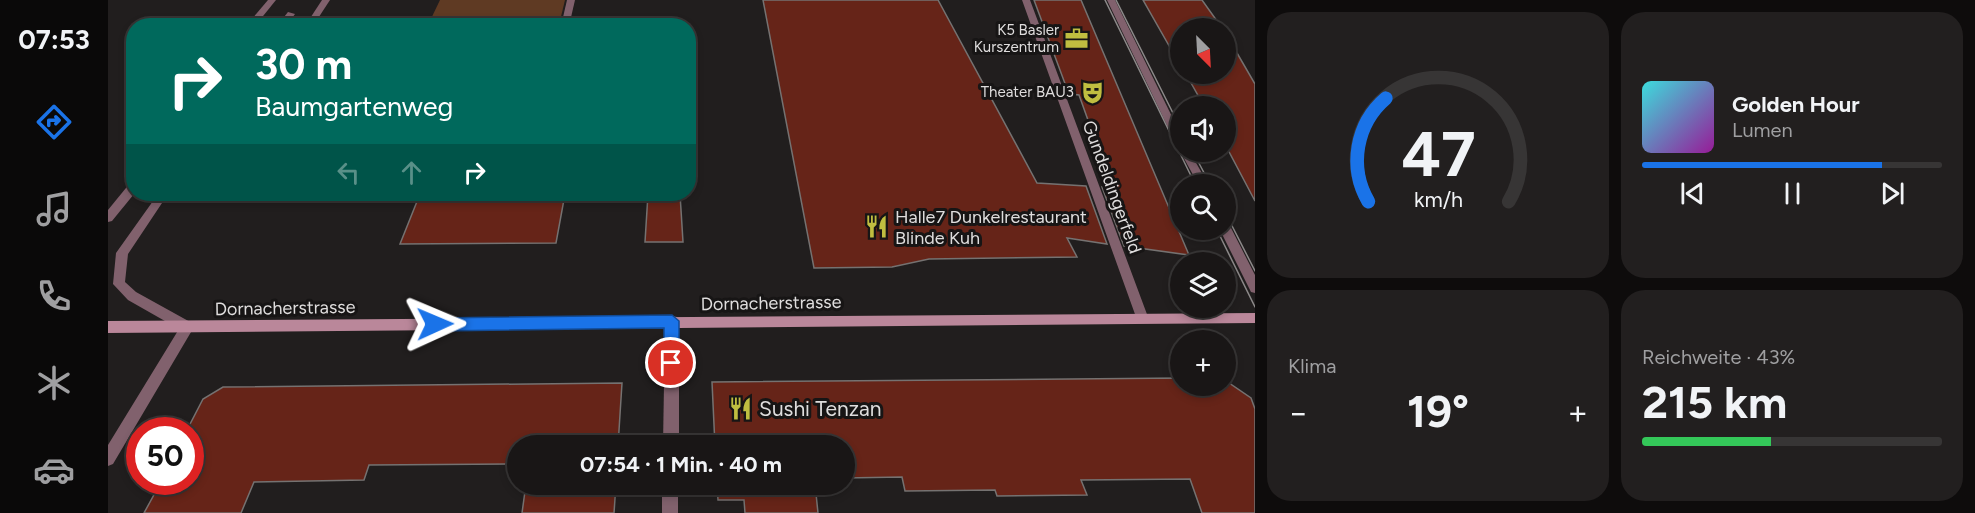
<!DOCTYPE html>
<html lang="de">
<head>
<meta charset="utf-8">
<style>
	body { margin:0; font-family:Figtree,sans-serif; background:#221f1f; color:#f1f3f6; height:100vh; display:flex; flex-direction:column; font-size:22px; white-space:nowrap }
	* { box-sizing:border-box; margin:0 }
	p { font-size:20px; color:#9f9fa1 }
	.icon { flex:none; width:33px; height:33px; fill:none; stroke:currentColor; stroke-width:2; stroke-linecap:round; stroke-linejoin:round }
	.map { position:relative; flex:1; overflow:hidden }
	.panel { display:flex; flex-direction:column; gap:12px; padding:12px; background:#0e0c0c; width:720px }
	.panel>* { flex:none }
	.guide { position:absolute; left:18px; top:18px; width:570px; height:183px; border-radius:24px; box-shadow:0 3px 9px #0003,0 0 0 2px #373535; background:#00695c; color:#fff; overflow:hidden }
	.needle { width:39px; rotate:156deg }
	.buttons { position:absolute; left:1062px; top:18px; display:grid; gap:12px }
	.buttons a { display:grid; place-items:center; width:66px; height:66px; border-radius:50%; background:#191616; box-shadow:0 3px 9px #0003,0 0 0 2px #373535; font-size:30px }
	.speed { position:absolute; left:18px; top:417px; display:flex; gap:12px; font-size:30px; font-weight:700; text-align:center }
	.speed>* { display:grid; place-content:center; width:78px; height:78px; border-radius:50%; background:#191616; box-shadow:0 3px 9px #0003,0 0 0 2px #373535; line-height:1 }
	.speed .limit { border:9px solid #d22; background:#fff; color:#111 }
	.pin { position:absolute; display:grid; place-items:center; width:51px; height:51px; color:#fff; margin:-26px; border:3px solid #fff; border-radius:50%; box-shadow:0 2px 6px #0007 }
	.me { position:absolute; width:66px; margin:-33px; rotate:89deg; stroke-linejoin:round; filter:drop-shadow(0 0 4px #0008) }
	.turn { display:flex; align-items:center; gap:21px; height:126px; padding:0 30px; font-size:27px }
	.turn .icon { width:78px; height:78px; stroke-width:2.5 }
	.turn b { display:block; font-size:42px; line-height:51px }
	.lanes { display:flex; align-items:center; height:57px; padding:0 30px; background:#0003; justify-content:center; gap:30px; direction:ltr }
	.lanes .off { opacity:.35 }
	.big { font-size:45px; font-weight:700; line-height:1.1 }
	.panel .card { flex:1; display:flex; flex-direction:column; justify-content:center; gap:9px; min-width:0; padding:0 21px; border-radius:24px; background:#221f1f }
	.panel .dial { align-items:center; gap:0 }
	.dial svg { height:156px; overflow:visible; fill:none; stroke:#373535; stroke-width:7; stroke-linecap:round; text-anchor:middle }
	.dial text { fill:#f1f3f6; stroke:none }
	.song { display:flex; align-items:center; gap:18px }
	.cover { width:72px; height:72px; border-radius:9px; background:linear-gradient(135deg,hsl(180 70% 55%),hsl(300 70% 35%)) }
	.played { height:6px; border-radius:3px; background:linear-gradient(90deg,#1a73e8 80%,#373535 80%) }
	.keys { display:flex; justify-content:space-around; direction:ltr }
	.heat { display:flex; justify-content:space-between; align-items:center; font-size:33px; direction:ltr }
	.charge { height:9px; border-radius:4px; background:linear-gradient(90deg,#34c759 43%,#373535 0) }
	.panel .tiles { flex:1; display:grid; gap:12px; grid-template-columns:repeat(2,1fr) }
	.trip { position:absolute; left:399px; top:435px; width:348px; height:60px; border-radius:30px; background:#191616; box-shadow:0 3px 9px #0003,0 0 0 2px #373535; font-weight:700; line-height:60px; text-align:center }
	main { display:flex; flex:1; min-height:0 }
	.menu { display:flex; flex-direction:column; width:108px; justify-content:space-around; align-items:center; background:#0a0909; color:#9f9fa1 }
	.menu .icon { width:42px; height:42px }
	.menu .current { color:#1a73e8 }
	.menu b { font-size:27px; color:#f1f3f6 }
	.map>svg:first-child { display:block }
	.green { fill:#5f3a23 }
	.building { fill:#662418; stroke:#757271; stroke-width:1.5 }
	.lines { fill:none; stroke-linecap:round; stroke-linejoin:round }
	.service { fill:#81616d; fill-rule:evenodd }
	.minor { fill:#81616d; fill-rule:evenodd }
	.secondary { fill:#ba879a; fill-rule:evenodd }
	.tram { stroke:#8c8989; stroke-width:1.5 }
	.route { fill:#1a73e8; stroke:#114b97; stroke-width:1.5 }
	.labels { text-anchor:middle; stroke-width:6; stroke-linejoin:round; paint-order:stroke }
	.far-poi-label { font-size:15px; fill:#dfdddd; stroke:#171515; text-anchor:end }
	.street-label { font-size:18px; fill:#dfdddd; stroke:#171515 }
	.poi-label { font-size:18px; fill:#dfdddd; stroke:#171515; text-anchor:start }
	.near-poi-label { font-size:21px; fill:#dfdddd; stroke:#171515; text-anchor:start }
</style>
</head>
<body>
<main>
<nav class="menu">
<b>07:53</b>
<svg class="icon current" aria-label="directions" viewBox="0 0 24 24"><path d="M12 3l9 9-9 9-9-9zM9 14v-3h6M13 9l2 2-2 2"/></svg>
<svg class="icon" aria-label="music" viewBox="0 0 24 24"><path d="M9 18V5l10-2v13"/><circle cx="6" cy="18" r="3"/><circle cx="16" cy="16" r="3"/></svg>
<svg class="icon" aria-label="phone" viewBox="0 0 24 24"><path d="M5 4h4l2 5-3 2q2 4 5 5l2-3 5 2v4C11 20 4 13 5 4z"/></svg>
<svg class="icon" aria-label="climate" viewBox="0 0 24 24"><path d="M12 3v18M4 7l16 10M4 17L20 7"/></svg>
<svg class="icon" aria-label="car" viewBox="0 0 24 24"><path d="M5 17H2v-5l4-1 3-4h7l3 4 3 1v5h-3M9 17h6M6 11h13"/><circle cx="7" cy="17" r="2"/><circle cx="17" cy="17" r="2"/></svg>
</nav>
<div class="map">
<svg width="1147" height="513" viewBox="0 0 1147 513">
	<rect width="100%" height="100%" fill="#211e1e"/>
	<path class="green" d="M332,0H457L451,25H320Z"/>
	<g class="building">
		<path d="M655,0H830L929,183L978,186L999,244L959,238L969,257L821,259L784,267L706,268Z"/>
		<path d="M926,0H973L1081,255L1016,246L994,187H1004L971,95L963,94L959,89Z"/>
		<path d="M1035,0H1094L1114,28H1072V65Z"/>
		<path d="M1118,34L1147,84V201L1118,146V106H1096L1078,74H1118Z"/>
		<path d="M312,194H457L448,243L292,244Z"/>
		<path d="M540,194H572L575,242H537Z"/>
		<path d="M1072,378V386H1118V381L1143,398L1147,409V513H1094L1082,479L973,480L979,495L889,496L887,490L797,491L794,477L736,478V446H607L604,382Z"/>
		<path d="M514,383L510,446H410V464L261,465L256,480L146,482L133,513H36L53,482H82V430H79L95,399L115,387Z"/>
		<path d="M418,484H508L506,513H414Z"/>
		<path d="M609,484H707L710,513H637L636,500H610Z"/>
	</g>
	<g class="lines">
		<g class="service">
			<path d="M914,0H922L1040,317L1039,321L1034,322L1029,321L1028,317Z"/>
			<path d="M180,12L187,14L178,26H169Z"/>
		</g>
		<g class="minor">
			<path d="M160,0H168L147,26H138Z"/>
			<path d="M214,0H222L205,26H197Z"/>
			<path d="M459,0H467L461,26H453Z"/>
			<path d="M999,0H1007L1072,133V145L1067,142Z"/>
			<path d="M1072,151L1082,152L1100,184H1090Z"/>
			<path d="M26,182V194L4,221L0,222V210L22,183Z"/>
			<path d="M50,194H60L20,254L17,282L28,292L84,323L86,327L5,464L0,466V445L71,329L20,300L5,284L8,253Z"/>
			<path d="M1118,225L1122,226L1147,275V293L1143,292L1112,230H1118Z"/>
			<path d="M564,316L569,317L571,321V446H555L557,321L559,317Z"/>
			<rect x="554" y="484" width="16" height="29"/>
		</g>
		<path class="secondary" d="M1147,313V323L0,333V321Z"/>
		<g class="tram">
			<path d="M997,0L1087,184"/>
			<path d="M1008,0L1072,127"/>
			<path d="M1085,152L1102,184"/>
			<path d="M1118,214L1147,271"/>
			<path d="M1109,230L1147,307"/>
		</g>
	</g>
	<path class="route" d="M564,315L571,321V363L569,368H558L556,363V328L327,331L320,324L327,318Z"/>
	<defs>
		<symbol id="office-bare" viewBox="-9 -9 18 18"><path d="M-6-3h4V-5.5h4V-3h4V5H-6ZM-1-4.5V-3h2v-1.5ZM-6 0V1H6V0Z" fill="#c0be40" stroke="#171515" stroke-width="2.5" paint-order="stroke"/></symbol>
		<symbol id="theatre-bare" viewBox="-9 -9 18 18"><path d="M-5-5.5Q0-4 5-5.5V0Q5 5 0 6Q-5 5-5 0ZM-3.3-2.5H-1v1.5H-3.3ZM1-2.5H3.3v1.5H1ZM-2.8 1Q0 5.5 2.8 1Z" fill="#c0be40" stroke="#171515" stroke-width="2.5" paint-order="stroke"/></symbol>
		<symbol id="restaurant-bare" viewBox="-9 -9 18 18"><path d="M-5-6h1v4h1v-4h1v4h1v-4h1v5L-1.5 .5V6h-2V.5L-5-1ZM5-6V6H3V1.5H1.5Q1.5-4 5-6Z" fill="#c0be40" stroke="#171515" stroke-width="2.5" paint-order="stroke"/></symbol>
	</defs>
	<g fill-rule="evenodd">
		<use href="#office-bare" x="952" y="22" width="33" height="33"/>
		<use href="#theatre-bare" x="968" y="76" width="33" height="33"/>
		<use href="#restaurant-bare" x="752" y="210" width="33" height="33"/>
		<use href="#restaurant-bare" x="616" y="392" width="33" height="33"/>
	</g>
	<g class="labels">
		<g class="far-poi-label">
			<text x="951" y="35">K5 Basler<tspan x="951" dy="17">Kurszentrum</tspan></text>
			<text x="966" y="97">Theater BAU3</text>
		</g>
		<g class="street-label">
			<text transform="translate(1004 187) rotate(70)" y="6">Gundeldingerfeld</text>
			<text transform="translate(663 303) rotate(-1)" y="6">Dornacherstrasse</text>
			<text transform="translate(177 308) rotate(-1)" y="6">Dornacherstrasse</text>
		</g>
		<g class="poi-label">
			<text x="787" y="223">Halle7 Dunkelrestaurant<tspan x="787" dy="21">Blinde Kuh</tspan></text>
		</g>
		<g class="near-poi-label">
			<text x="651" y="416">Sushi Tenzan</text>
		</g>
	</g>
</svg>
<div class="buttons">
<a><svg class="needle" viewBox="-14 -14 28 28"><path d="M0-13l5 13h-10z" fill="#e53935"/><path d="M0 13l5-13h-10z" fill="#9f9fa1"/></svg></a>
<a><svg class="icon" aria-label="sound" viewBox="0 0 24 24"><path d="M4 9h4l5-4v14l-5-4H4zM17 9q2 3 0 6"/></svg></a>
<a><svg class="icon" aria-label="search" viewBox="0 0 24 24"><circle cx="10" cy="10" r="6"/><path d="M15 15l6 6"/></svg></a>
<a><svg class="icon" aria-label="layers" viewBox="0 0 24 24"><path d="M12 4l9 5-9 5-9-5zM3 14l9 5 9-5"/></svg></a>
<a>+</a>
</div>
<div class="speed"><div class="limit">50</div></div>
<div class="pin" style="left:563px;top:363px;background:#d93025"><svg class="icon" aria-label="arrive" viewBox="0 0 24 24"><path d="M6 21V4h12l-3 4 3 4H6"/></svg></div>
<svg class="me" style="left:327px;top:324px" viewBox="-20 -20 40 40"><path d="M0-17L14 15 0 8-14 15z" fill="#1a73e8" stroke="#fff" stroke-width="4"/></svg>
<div class="trip">07:54 · 1 Min. · 40 m</div>
<div class="guide">
<div class="turn"><svg class="icon" aria-label="right" viewBox="0 0 24 24"><path d="M7 20v-9h11M14 6l5 5-5 5"/></svg><div><b>30 m</b>Baumgartenweg</div></div>
<div class="lanes"><svg class="icon off" aria-label="left" viewBox="0 0 24 24"><path d="M17 20v-9H6M10 6l-5 5 5 5"/></svg><svg class="icon off" aria-label="ahead" viewBox="0 0 24 24"><path d="M12 20V5M6 11l6-6 6 6"/></svg><svg class="icon" aria-label="right" viewBox="0 0 24 24"><path d="M7 20v-9h11M14 6l5 5-5 5"/></svg></div>
</div>
</div>
<section class="panel">
<div class="tiles">
<div class="card dial"><svg viewBox="0 0 100 80">
<path d="M14 69A42 42 0 1 1 86 69"/>
<path d="M14 69A42 42 0 0 1 23 16" stroke="#1a73e8"/>
<text x="50" y="56" font-size="32" font-weight="700">47</text>
<text x="50" y="72" font-size="11">km/h</text>
</svg></div>
<div class="card">
<div class="song"><i class="cover"></i><div><b>Golden Hour</b><p>Lumen</p></div></div>
<div class="played"></div>
<div class="keys"><svg class="icon" aria-label="previous" viewBox="0 0 24 24"><path d="M18 5L8 12l10 7zM5 5v14"/></svg><svg class="icon" aria-label="pause" viewBox="0 0 24 24"><path d="M8 5v14M16 5v14"/></svg><svg class="icon" aria-label="next" viewBox="0 0 24 24"><path d="M6 5l10 7-10 7zM19 5v14"/></svg></div>
</div>
<div class="card"><p>Klima</p>
<div class="heat"><a>−</a><b class="big">19°</b><a>+</a></div>
</div>
<div class="card"><p>Reichweite · 43%</p><b class="big">215 km</b><div class="charge"></div></div>
</div>
</section>
</main>
</body>
</html>
